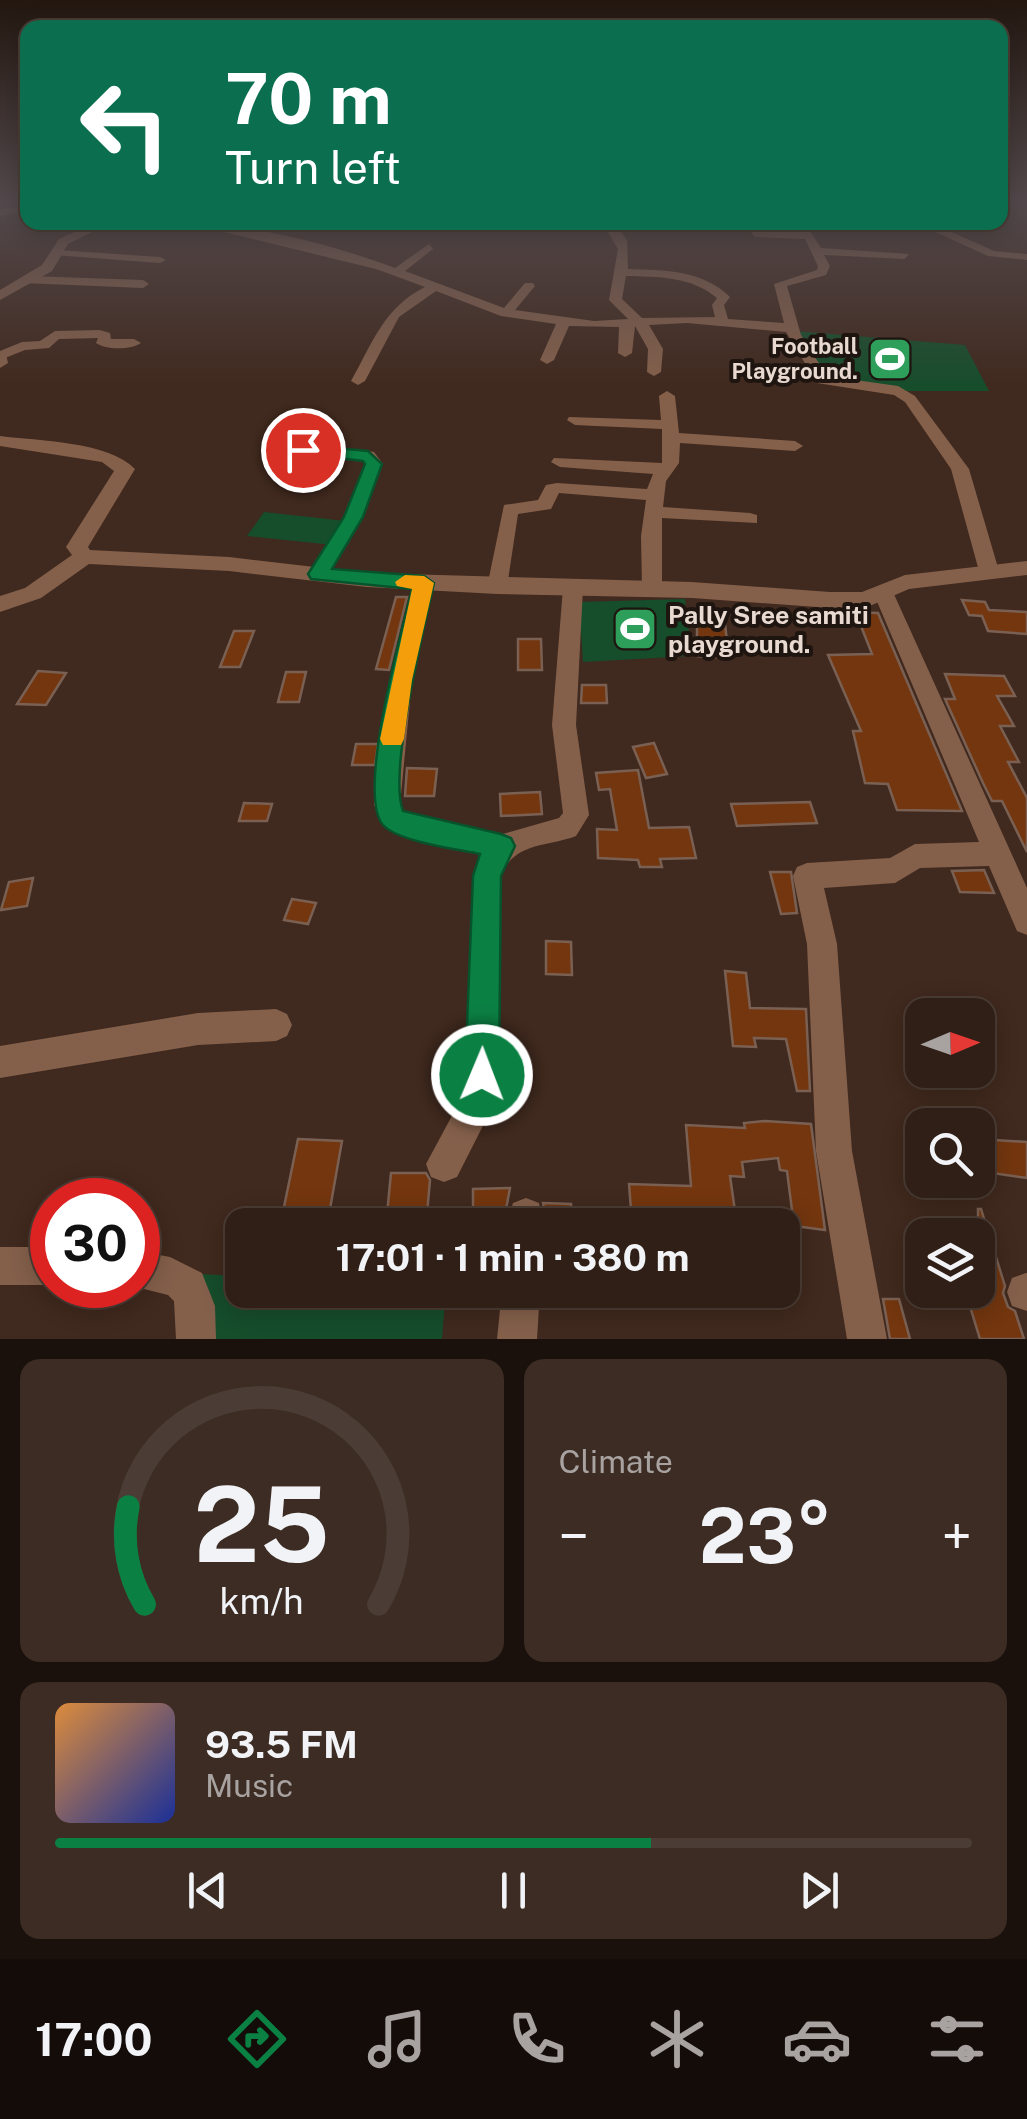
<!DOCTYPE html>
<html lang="en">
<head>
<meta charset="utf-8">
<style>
	body { margin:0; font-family:"Public Sans",sans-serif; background:#3c2c23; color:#f1f3f6; height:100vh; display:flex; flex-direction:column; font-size:38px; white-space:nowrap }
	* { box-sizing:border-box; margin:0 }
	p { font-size:32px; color:#a8a2a1 }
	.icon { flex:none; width:55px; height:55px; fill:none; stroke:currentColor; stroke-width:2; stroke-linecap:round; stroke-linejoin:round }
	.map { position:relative; height:1339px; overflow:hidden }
	.drawer { display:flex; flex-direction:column; gap:20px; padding:20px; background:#1a110c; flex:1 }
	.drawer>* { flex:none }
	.hud { position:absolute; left:20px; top:20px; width:988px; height:210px; border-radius:20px; box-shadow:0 5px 25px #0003,0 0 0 2px #4b3d35; background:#0b6e4f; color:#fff; overflow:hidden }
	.needle { width:65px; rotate:88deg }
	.buttons { position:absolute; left:905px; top:998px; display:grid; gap:20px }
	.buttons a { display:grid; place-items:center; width:90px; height:90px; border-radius:20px; background:#301f16; box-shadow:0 5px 25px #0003,0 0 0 2px #4b3d35; font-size:50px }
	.speed { position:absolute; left:30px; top:1178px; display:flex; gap:20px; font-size:50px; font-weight:700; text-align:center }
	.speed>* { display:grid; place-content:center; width:130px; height:130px; border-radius:50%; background:#301f16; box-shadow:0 5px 25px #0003,0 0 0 2px #4b3d35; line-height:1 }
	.speed .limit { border:15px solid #d22; background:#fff; color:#111 }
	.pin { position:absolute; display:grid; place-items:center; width:85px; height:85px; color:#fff; margin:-42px; border:5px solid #fff; border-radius:50%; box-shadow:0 2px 10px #0007 }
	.me { position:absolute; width:110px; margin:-55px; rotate:1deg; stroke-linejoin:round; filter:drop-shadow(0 0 8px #0008) }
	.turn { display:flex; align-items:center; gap:35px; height:210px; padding:0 40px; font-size:45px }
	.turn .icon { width:130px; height:130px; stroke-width:2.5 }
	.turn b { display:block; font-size:70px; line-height:85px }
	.big { font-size:75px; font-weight:700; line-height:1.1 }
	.drawer .tile { flex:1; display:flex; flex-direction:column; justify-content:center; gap:15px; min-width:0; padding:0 35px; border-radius:20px; background:#3c2c23 }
	.drawer .dial { align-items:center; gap:0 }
	.dial svg { height:260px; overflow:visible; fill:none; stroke:#4b3d35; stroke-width:7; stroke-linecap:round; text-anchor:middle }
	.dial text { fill:#f1f3f6; stroke:none }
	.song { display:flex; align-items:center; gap:30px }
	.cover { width:120px; height:120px; border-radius:15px; background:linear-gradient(135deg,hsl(30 70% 55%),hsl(230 70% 35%)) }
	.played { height:10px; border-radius:5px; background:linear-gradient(90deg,#0b8043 65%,#4b3d35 65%) }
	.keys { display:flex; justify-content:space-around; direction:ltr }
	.heat { display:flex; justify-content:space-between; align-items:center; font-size:55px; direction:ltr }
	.drawer .tiles { flex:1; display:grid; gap:20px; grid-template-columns:1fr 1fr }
	.tile:last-child { grid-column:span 2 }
	.trip { position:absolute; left:225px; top:1208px; width:575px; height:100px; border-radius:20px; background:#301f16; box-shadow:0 5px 25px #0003,0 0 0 2px #4b3d35; font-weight:700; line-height:100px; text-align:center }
	.tabs { display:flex; height:160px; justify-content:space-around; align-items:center; background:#130c09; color:#a8a2a1 }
	.tabs .icon { width:70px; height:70px }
	.tabs .current { color:#0b8043 }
	.tabs b { font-size:45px; color:#f1f3f6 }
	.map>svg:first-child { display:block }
	.green { fill:#164d2b }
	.building { fill:#73360f; stroke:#7a6052; stroke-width:2.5 }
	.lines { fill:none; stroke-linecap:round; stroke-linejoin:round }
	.service { stroke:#84604b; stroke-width:6 }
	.minor { fill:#84604b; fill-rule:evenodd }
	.tertiary { fill:#84604b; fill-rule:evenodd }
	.route { fill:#0b8043; stroke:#07532c; stroke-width:2.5 }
	.slow { fill:#f59e0b }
	.labels { text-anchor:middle; stroke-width:8; stroke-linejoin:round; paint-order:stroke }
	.far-poi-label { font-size:22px; font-weight:bold; fill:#e8d9d1; stroke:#1f1510; text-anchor:end }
	.poi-label { font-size:25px; font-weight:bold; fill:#e8d9d1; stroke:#1f1510; text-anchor:start }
</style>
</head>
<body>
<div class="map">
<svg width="1027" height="1339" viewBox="0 0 1027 1339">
	<rect width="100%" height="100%" fill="#40291e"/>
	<g class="green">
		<path d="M795,331L965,345L989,391H899L822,380Z"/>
		<path d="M264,512L346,521L333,545L247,536Z"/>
		<path d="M685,599L692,656L583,662L579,602Z"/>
		<path d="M200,1274L242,1276V1290H446L442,1339H201Z"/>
	</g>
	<g class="building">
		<path d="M396,597H407L389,670L376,669Z"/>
		<path d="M962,600L985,602L989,610L1027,612V634L988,631L982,616L969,615Z"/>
		<path d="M816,611L878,613L962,811L897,810L888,784L865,783L853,731H861L828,655L872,654L861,626L820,621Z"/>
		<path d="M697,623L725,624L729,658L697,656Z"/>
		<path d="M234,631H254L240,667H220Z"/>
		<path d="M518,639H541L542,670H518Z"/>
		<path d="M38,671L66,673L46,705L17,704Z"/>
		<path d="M286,672H306L299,702H278Z"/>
		<path d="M945,674L1004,676L1015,696H997L1014,726H1000L1019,762H1008L1027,798V852L1002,801H992L983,783L945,699H955Z"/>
		<path d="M582,685H606L607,703H581Z"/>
		<path d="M654,743L667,774L646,778L633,747Z"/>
		<path d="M356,744H378L375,765H352Z"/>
		<path d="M407,768L437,769L434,796H405Z"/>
		<path d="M638,770L649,828L689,827L696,858L660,859L662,867H640L638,860L598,858L597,829L617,830L610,789L599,790L596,773Z"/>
		<path d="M540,792L542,814L501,816L500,794Z"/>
		<path d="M810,802L817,823L737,826L731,804Z"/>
		<path d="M244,803L272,804L267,821H239Z"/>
		<path d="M984,870L994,893L960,892L952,871Z"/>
		<path d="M770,872H791L797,913L781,914Z"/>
		<path d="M33,878L27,906L1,910L9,882Z"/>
		<path d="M292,899L316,903L308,924L284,920Z"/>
		<path d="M546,941L571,942L572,975L546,974Z"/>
		<path d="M725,971L746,973L750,1008L806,1009L810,1091H797L786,1039L754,1038L756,1047L733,1046Z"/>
		<path d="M765,1121L811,1124L825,1230L794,1226L787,1171L780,1170L778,1158L742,1162L744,1177L730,1176L737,1225L632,1222L629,1184L691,1186L686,1125L745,1128L744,1123Z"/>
		<path d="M298,1139L342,1141L330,1209L284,1207Z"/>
		<path d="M978,1139L1027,1142V1178L978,1171Z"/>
		<path d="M391,1173H426L430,1180L426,1225H386Z"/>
		<path d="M510,1188L503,1225H473V1189Z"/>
		<path d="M543,1203L571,1204V1225H547Z"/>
		<path d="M978,1209H981L1005,1286L1003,1293L1008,1307L1015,1311L1024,1339H980L965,1290H978Z"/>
		<path d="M883,1299H899L910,1339H890Z"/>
	</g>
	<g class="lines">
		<path class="service" d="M0,213L26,208"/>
		<g class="minor">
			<path d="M183,222C245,222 337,246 395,268L429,244L433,249L405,271L504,308L525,283H533L535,286L515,310L594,321L628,319L609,300L618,249L602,222H614L627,240L628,269C664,270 703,270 730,297L724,305L728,319L784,323L774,284L817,270L818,266L805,239L755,237L751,232H802L792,222H804L821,248L909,254L905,259L824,255L830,266L826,275L787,286L801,335L827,376L898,386L915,396L969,469L999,571L989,577L979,571L951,469L905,402L894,395L817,383L786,332L687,323L649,325L663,349L661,372L654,376L647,372L648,349L635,326L632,353L625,357L618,353L619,327L569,326L554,360L547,364L540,360L556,324L501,316L436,291L399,317L365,381L358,385L351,381C372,344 384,307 425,287L376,269ZM626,276C658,277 691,276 717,298L712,305L715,317L642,318L622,299Z"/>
			<path d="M383,222H432L419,230Z"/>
			<path d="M931,222H941V227L994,251L1027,254V260L988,256L931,230Z"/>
			<path d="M58,250L160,257L166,260L160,263L54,255Z"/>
			<path d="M28,276L143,280L149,284L143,288L24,283L22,280Z"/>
			<path d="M100,330L110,333L111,339H134L141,343C131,350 106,350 96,343L98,338L59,339L49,348L25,350L0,360V351L22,342L40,341L55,331Z"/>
			<path d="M667,391L675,396L679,433L795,441L803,446L795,451L680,443L679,463L666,481L663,507L750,513L757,515V523L662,518V590L652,597L642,590L641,536L646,500L559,493L551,509L518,514L507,587L504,592H490L487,587L504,505L538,500L546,485L557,483L647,489L653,474L560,467L551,462L554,458L662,463V429L575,425L567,420L569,417L661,420L659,396Z"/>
			<path d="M303,445L368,451L374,452L383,464L363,517L325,579L318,580L308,574L345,517L365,464L363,461L297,454V446Z"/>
			<path d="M424,576L434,583L412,680L400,805L403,811L414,816L499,835L559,818L563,813L552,725L563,588L573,581L583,588L576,725L589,815L576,836C547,847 514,842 501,876L499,1075L494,1104L457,1177L444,1182L431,1177L426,1164L461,1099L465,1075L473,876L482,855L411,839L384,827L374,805L390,680L414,583Z"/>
			<path d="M883,585L893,592L1027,888V935L1017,931L989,866L920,868L895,883L824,888L837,944L852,1151L887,1339H847L816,1151L807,944L793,876L797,867L807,863L890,858L915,844L979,842L873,592Z"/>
			<path d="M276,1009L287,1014L292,1025L287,1036L276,1041L198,1045L0,1078V1046L198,1013Z"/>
			<path d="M526,1198L539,1203L544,1225H506L513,1203Z"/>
			<rect x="0" y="1247" width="52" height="38"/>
			<path d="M138,1251L170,1257L202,1273L215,1306L216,1339H176L174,1301L168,1295L128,1285H138Z"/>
			<path d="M1026,1273H1027V1311L1012,1306L1007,1292L1012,1278Z"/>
			<path d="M502,1290H540L537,1339H497Z"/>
		</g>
		<g class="tertiary">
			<path d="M19,200H28V212Z"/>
			<path d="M96,222H113L68,244L52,271L0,300V290L42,265L59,239Z"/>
			<path d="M0,352L6,354L8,363L0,368Z"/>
			<path d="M0,436C38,441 108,441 135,469L88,547L90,550L229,557L367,573L692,582L830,592H862L905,575L1027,561V575L909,589L865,608H830L692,598L497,594L367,587L229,571L89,564L41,598L0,612V596L25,588L72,555L66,547L114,471L102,462L0,446Z"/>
		</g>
	</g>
	<linearGradient id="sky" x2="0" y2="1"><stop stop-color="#231710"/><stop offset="0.52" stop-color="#53494c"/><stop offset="1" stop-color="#53494c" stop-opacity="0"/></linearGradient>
	<rect width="1027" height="387" fill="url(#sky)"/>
	<path class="route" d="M303,445L368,451L382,464L363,517L332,569L424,576L434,583C424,628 388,772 403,811L501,834L511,838L515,846L501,876L499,1075L494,1087L482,1092L470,1087L465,1075L473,876L480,854C458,849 398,842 383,825C356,794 402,631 412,589L311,579L308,574L344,517L365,464L363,461L297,453L295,450Z"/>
	<path class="slow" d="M405,575L424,576L434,583L412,680L404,739L401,745H383L380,739L412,589L397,586L395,582Z"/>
	<defs>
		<symbol id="stadium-square" viewBox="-11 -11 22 22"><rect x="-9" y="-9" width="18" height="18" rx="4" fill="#2e9e5b" stroke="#1f1510"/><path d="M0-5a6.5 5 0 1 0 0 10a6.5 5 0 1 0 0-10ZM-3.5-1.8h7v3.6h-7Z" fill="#fff"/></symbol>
	</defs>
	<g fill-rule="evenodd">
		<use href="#stadium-square" x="865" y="334" width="50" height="50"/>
		<use href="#stadium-square" x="610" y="604" width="50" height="50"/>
	</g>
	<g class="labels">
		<g class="far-poi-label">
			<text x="858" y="354">Football<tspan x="858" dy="25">Playground.</tspan></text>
		</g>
		<g class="poi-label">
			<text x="668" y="624">Pally Sree samiti<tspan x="668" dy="29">playground.</tspan></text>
		</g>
	</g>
</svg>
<div class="buttons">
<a><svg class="needle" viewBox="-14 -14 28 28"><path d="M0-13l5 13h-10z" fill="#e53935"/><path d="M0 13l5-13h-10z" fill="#a8a2a1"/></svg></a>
<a><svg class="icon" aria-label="search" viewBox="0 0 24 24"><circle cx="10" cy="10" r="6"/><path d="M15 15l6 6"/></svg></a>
<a><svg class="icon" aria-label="layers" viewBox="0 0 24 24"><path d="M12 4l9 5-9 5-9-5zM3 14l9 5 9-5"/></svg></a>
</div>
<div class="speed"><div class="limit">30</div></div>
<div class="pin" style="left:303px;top:450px;background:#d93025"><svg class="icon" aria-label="arrive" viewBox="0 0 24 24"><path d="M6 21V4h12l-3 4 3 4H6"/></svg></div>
<svg class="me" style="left:482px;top:1075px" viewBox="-20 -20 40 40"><circle r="17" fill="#0b8043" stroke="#fff" stroke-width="3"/><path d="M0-11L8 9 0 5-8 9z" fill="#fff"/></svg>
<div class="trip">17:01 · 1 min · 380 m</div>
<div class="hud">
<div class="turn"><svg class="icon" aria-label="left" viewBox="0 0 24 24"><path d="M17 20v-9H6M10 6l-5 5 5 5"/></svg><div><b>70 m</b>Turn left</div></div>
</div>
</div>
<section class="drawer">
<div class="tiles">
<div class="tile dial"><svg viewBox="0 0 100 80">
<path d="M14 69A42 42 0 1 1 86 69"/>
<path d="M14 69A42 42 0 0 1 9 39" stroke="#0b8043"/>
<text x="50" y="56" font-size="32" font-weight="700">25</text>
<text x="50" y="72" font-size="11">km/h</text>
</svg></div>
<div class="tile"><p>Climate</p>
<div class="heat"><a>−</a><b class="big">23°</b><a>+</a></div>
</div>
<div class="tile">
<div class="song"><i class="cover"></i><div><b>93.5 FM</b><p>Music</p></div></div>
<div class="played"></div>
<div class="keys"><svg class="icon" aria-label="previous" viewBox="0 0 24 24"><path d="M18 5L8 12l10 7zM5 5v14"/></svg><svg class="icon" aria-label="pause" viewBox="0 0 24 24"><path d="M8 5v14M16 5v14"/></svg><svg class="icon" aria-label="next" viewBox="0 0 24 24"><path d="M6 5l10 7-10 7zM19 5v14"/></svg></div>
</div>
</div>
</section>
<nav class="tabs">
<b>17:00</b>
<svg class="icon current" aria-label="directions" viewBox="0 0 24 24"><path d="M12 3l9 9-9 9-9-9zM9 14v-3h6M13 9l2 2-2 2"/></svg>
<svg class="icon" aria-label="music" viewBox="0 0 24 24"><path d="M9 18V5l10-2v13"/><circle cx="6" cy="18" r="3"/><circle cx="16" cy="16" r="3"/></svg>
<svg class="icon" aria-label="phone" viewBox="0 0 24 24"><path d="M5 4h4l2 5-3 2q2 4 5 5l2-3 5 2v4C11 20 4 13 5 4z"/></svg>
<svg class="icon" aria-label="climate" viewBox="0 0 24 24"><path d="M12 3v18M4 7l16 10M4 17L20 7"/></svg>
<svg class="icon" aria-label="car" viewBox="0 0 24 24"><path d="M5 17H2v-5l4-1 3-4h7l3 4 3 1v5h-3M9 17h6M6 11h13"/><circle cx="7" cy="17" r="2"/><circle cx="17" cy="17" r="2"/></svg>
<svg class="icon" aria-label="filters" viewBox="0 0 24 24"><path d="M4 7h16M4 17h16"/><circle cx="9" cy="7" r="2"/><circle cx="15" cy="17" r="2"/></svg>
</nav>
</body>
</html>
